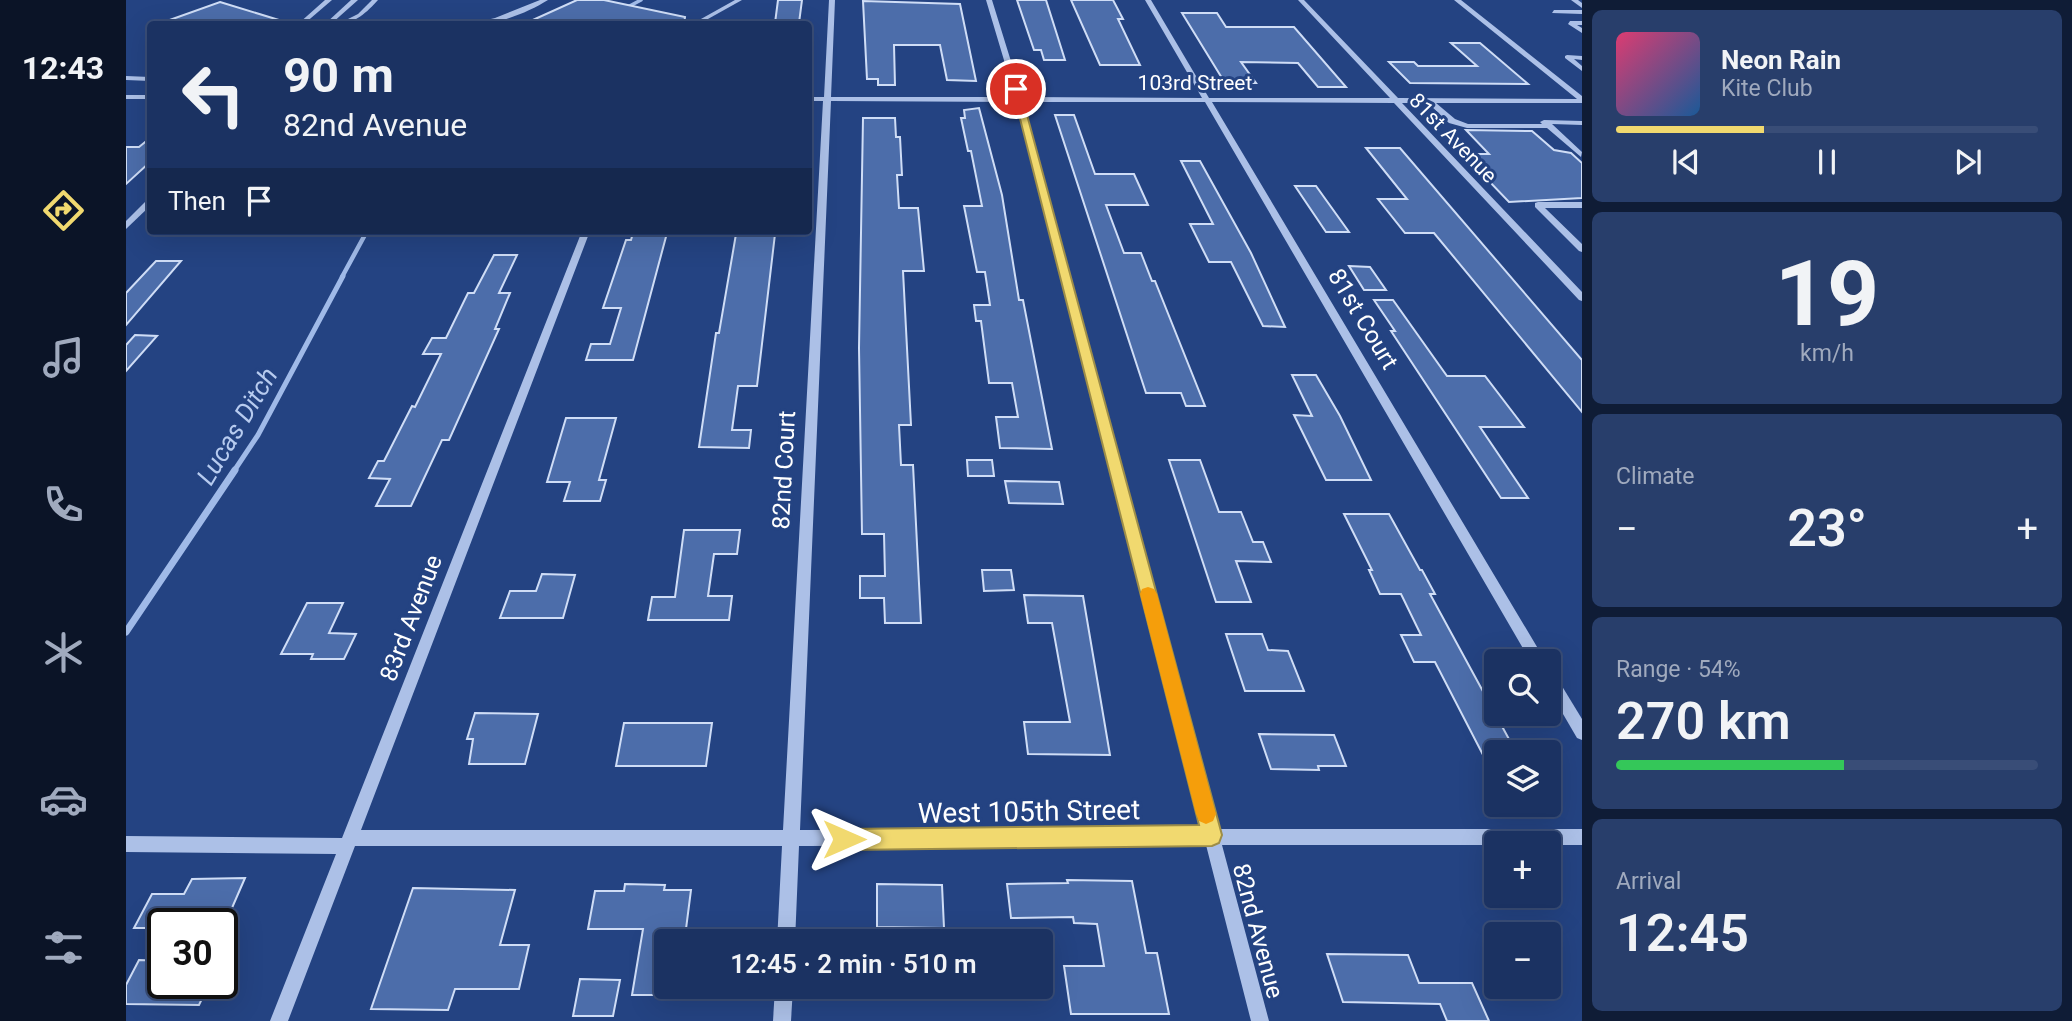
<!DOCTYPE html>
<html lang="en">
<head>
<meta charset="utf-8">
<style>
	body { margin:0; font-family:Roboto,sans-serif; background:#283e6b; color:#f1f3f6; height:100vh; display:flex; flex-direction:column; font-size:26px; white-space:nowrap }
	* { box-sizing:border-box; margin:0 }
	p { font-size:23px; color:#a0aabe }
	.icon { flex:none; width:38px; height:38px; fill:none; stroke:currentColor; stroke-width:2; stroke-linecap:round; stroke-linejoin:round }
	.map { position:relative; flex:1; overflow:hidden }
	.drawer { display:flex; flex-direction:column; gap:10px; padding:10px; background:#0f1c36; width:490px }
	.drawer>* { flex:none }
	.top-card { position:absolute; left:21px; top:21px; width:665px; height:214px; border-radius:7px; box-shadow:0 7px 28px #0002,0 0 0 2px #394d77; background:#1b3262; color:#f1f3f6; overflow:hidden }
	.tools { position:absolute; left:1358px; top:649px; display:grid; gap:14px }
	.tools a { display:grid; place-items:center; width:77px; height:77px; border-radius:7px; background:#1b3262; box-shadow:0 7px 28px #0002,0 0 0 2px #394d77; font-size:35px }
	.speed { position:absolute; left:21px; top:908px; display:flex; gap:14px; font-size:35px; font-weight:700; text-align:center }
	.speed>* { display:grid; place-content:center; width:91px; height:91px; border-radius:50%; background:#1b3262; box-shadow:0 7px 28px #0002,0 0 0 2px #394d77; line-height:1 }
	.speed .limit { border:4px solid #111; border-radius:10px; background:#fff; color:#111 }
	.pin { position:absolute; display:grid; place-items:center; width:60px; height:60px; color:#fff; margin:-30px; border:4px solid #fff; border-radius:50%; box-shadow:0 2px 7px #0007 }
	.me { position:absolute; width:77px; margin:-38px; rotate:90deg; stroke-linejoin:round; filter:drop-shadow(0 0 5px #0008) }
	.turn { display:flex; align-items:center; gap:24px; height:147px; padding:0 21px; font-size:32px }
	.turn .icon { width:91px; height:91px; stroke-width:2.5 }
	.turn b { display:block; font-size:49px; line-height:60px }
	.then { display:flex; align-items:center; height:66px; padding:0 21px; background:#0003; gap:14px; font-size:26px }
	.big { font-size:52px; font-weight:600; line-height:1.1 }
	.drawer .card { flex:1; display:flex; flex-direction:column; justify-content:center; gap:10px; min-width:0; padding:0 24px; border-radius:10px; background:#283e6b }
	.drawer .dial { align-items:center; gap:0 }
	.dial b { font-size:91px; line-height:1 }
	.song { display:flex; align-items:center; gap:21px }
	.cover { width:84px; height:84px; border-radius:10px; background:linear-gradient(135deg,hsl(340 70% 55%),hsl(210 70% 35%)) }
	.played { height:7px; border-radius:4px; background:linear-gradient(90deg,#f1d96f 35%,#394d77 35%) }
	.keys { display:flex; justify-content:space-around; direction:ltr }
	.heat { display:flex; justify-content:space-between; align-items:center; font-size:38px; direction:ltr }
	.charge { height:10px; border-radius:5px; background:linear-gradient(90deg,#34c759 54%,#394d77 0) }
	.trip { position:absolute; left:528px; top:929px; width:399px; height:70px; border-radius:7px; background:#1b3262; box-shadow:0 7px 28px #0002,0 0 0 2px #394d77; font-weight:600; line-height:70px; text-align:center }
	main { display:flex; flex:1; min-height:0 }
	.menu { display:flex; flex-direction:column; width:126px; justify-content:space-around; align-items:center; background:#0b1427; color:#a0aabe }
	.menu .icon { width:49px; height:49px }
	.menu .on { color:#f1d96f }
	.menu b { font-size:32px; color:#f1f3f6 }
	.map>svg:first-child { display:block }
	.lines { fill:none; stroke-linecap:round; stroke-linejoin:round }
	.stream-far3 { stroke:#a0bae8; stroke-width:3.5 }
	.stream-far2 { stroke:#a0bae8; stroke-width:4.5 }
	.stream-far1 { stroke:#a0bae8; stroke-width:5 }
	.stream { stroke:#a0bae8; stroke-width:7 }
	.building { fill:#4c6daa; stroke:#cfddf6; stroke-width:2 }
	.minor { fill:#acc0e7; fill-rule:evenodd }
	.route { fill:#f1d96f; stroke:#9d8d48; stroke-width:2 }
	.slow { fill:#f59e0b }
	.labels { text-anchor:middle; stroke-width:6; stroke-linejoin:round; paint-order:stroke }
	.far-street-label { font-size:21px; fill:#fff; stroke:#244382 }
	.street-label { font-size:24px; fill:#fff; stroke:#244382 }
	.water-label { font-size:26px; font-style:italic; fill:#b7cbef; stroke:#244382 }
	.near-street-label { font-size:28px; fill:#fff; stroke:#244382 }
</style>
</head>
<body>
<main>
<nav class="menu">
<b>12:43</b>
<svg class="icon on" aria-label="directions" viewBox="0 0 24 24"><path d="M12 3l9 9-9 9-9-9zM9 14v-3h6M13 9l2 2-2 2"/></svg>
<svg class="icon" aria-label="music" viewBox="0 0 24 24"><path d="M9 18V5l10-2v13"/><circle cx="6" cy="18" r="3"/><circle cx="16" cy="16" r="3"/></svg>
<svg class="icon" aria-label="phone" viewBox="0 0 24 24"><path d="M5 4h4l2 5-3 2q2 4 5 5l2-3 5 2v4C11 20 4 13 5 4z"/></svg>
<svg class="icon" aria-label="climate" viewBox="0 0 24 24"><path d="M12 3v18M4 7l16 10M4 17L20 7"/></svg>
<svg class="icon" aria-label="car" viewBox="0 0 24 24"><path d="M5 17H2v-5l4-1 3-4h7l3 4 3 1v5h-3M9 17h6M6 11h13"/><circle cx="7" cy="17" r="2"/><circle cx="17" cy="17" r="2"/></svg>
<svg class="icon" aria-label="filters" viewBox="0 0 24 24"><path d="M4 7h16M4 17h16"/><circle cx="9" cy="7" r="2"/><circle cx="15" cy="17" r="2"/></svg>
</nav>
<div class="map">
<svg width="1456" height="1021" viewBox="0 0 1456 1021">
	<rect width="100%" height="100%" fill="#244382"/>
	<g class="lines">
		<path class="stream-far3" d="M498,9L515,0"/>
		<path class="stream-far2" d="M216,277L241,231"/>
		<path class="stream-far1" d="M108,471L132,435L217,276"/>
		<path class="stream" d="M0,632L109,470"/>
	</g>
	<g class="building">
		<path d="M451,0H478L559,17L558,24H398Z"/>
		<path d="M652,0H676L673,23H649Z"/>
		<path d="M891,0H920L939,60H918L915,50H908Z"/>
		<path d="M945,0H987L997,19H992L1014,65H974Z"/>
		<path d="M737,1L834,4L850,81L821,80L814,45H768L769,85H752V79H741Z"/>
		<path d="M94,2L153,20V24H38V22Z"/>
		<path d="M1056,13H1091L1100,27H1168L1220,87H1192L1172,63L1115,62L1130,83H1099Z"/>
		<path d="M1325,43H1354L1402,84L1284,83L1263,62H1288L1292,66H1351Z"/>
		<path d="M853,108L876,195L893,300H897L926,449L874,448L870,417H892L886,383H863L855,321H850L848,305H864L859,272H851L838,206H856L845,151H842L835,118H839L838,110Z"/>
		<path d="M929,115H948L969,174H1008L1022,205H980L998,253H1015L1026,281H1029L1079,406H1060L1055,393H1020Z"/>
		<path d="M737,118H769L770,137H774L776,175H771L773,208H792L798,271H777L785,425H773L775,465H787L795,623H759L758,598H734V576H759L758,534H736L733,348Z"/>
		<path d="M1340,130L1406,131L1428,150L1445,153L1456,163V198L1383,202L1337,154H1363Z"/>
		<path d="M24,138V162L0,184V147H13Z"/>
		<path d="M1240,148H1274L1456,360V412L1308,233H1279L1252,199H1281Z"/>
		<path d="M1055,161H1074L1125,253L1159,327L1137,326L1105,262H1083L1064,224H1087Z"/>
		<path d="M1169,186H1190L1223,232H1200Z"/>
		<path d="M507,233H541L507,360H460L465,344H484L495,308H477L500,240H505Z"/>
		<path d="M610,234H649L631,386H612L606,430H625L623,448L573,447L590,333H593Z"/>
		<path d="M368,255H391L373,293H384L369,329H373L323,440H316L285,506H250L264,479L243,478L252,461H258L286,406L289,407L315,354H297L306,338H320L342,293H348Z"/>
		<path d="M30,261H55L0,325V293Z"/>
		<path d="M1223,266L1244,267L1260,290H1238Z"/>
		<path d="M1248,300H1267L1321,376H1359L1398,427H1354L1402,498H1375L1265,331H1269Z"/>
		<path d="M9,335L31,336L0,371V345Z"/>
		<path d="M1166,375H1190L1214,416L1245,480H1200L1168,415L1186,416Z"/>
		<path d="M440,418H490L473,480H480L474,501H438L444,482H421Z"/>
		<path d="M841,460H866L868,476H842Z"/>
		<path d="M1043,460H1074L1093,512H1115L1127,542H1137L1145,562L1110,561L1125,602H1090Z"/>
		<path d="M879,481L933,482L937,504L883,503Z"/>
		<path d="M1218,514H1263L1294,570H1296L1309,594H1304L1390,752H1370V780L1309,662H1288L1275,635H1295L1275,594H1254L1243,570H1246Z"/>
		<path d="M558,530H614L611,554H588L582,596H606L603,620H522L526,597H549Z"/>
		<path d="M856,570H885L888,590L858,591Z"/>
		<path d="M416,574L449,575L437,618H374L384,591H410Z"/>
		<path d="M898,595L957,596L984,755L902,754L898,722H944L926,623H902Z"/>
		<path d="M181,603H217L203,633L230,634L218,659H185L187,654H155Z"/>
		<path d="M1100,634H1136L1142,650L1162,651L1178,691H1119Z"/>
		<path d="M349,713L412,714L399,764H343L347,739H341Z"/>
		<path d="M498,723H586L580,766H490Z"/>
		<path d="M1133,734L1208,735L1220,766H1192L1193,770L1145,769Z"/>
		<path d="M119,878L99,924H37V928H8L26,894H58L66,879Z"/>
		<path d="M941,880L1006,881L1020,953H1031L1043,1014H945L938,966H978L971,924L948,923L947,917L885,918L881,884L942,883Z"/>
		<path d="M499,884L539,885L538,890H565L560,929H541V995H506L517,929H462L469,891H498Z"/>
		<path d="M751,884L816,885L818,928L751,927Z"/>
		<path d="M287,888L389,890L374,945H403L393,989H329L322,1010L245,1009Z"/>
		<path d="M1201,954L1282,955L1293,983H1346L1363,1021H1321L1314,1004L1217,1002Z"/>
		<path d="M13,960L37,961V984H83L73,1005L0,1004V985Z"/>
		<path d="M454,979L494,980L487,1016H447Z"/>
	</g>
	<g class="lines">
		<g class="minor">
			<path d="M199,0H206L178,24H172Z"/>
			<path d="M225,0H232L205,24H199Z"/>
			<path d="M246,0H252C241,12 229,24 212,24L232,14Z"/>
			<path d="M414,0H422C401,13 369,26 344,24L369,18Z"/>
			<path d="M609,0H616L573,24H566Z"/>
			<path d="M703,0H709L705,97H889L860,0H866L896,97L1076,98L1019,0H1025L1083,98H1264L1172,0H1178L1272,98L1451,99L1328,0H1335L1456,96V103H1310L1329,119L1342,124H1416L1414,122L1418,120L1456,121V125L1426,124L1456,152L1455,157L1421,128H1341L1323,123L1302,103H1276L1456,292V301L1453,300L1268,103L1086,102L1420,662H1405L1079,102H897L1092,829H1456V845H1096L1143,1021H1125L1080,845L673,846L669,942H651L656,846H229L162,1021H144L210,854L0,852V836L216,838L456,231H464L235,830H657L697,101H682V97H698ZM705,101L890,102L1076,829L674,830Z"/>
			<path d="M1445,0H1452L1456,3V8Z"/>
			<path d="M1428,10H1456V14L1426,13Z"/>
			<path d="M1444,21H1456V25H1451L1456,28V33L1442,24Z"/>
			<path d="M1441,55L1456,56V60L1448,59L1456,66V71L1439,58V56Z"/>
			<path d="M0,76L24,77V81L0,80Z"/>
			<rect x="0" y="95" width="24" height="4"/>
			<path d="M21,200H24V206L0,229V221Z"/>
			<path d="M1412,202H1456V208H1419L1456,244V252L1453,251L1409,207V203Z"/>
			<path d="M1423,671L1428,673L1456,719V740L1451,738L1423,690Z"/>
			<path d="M649,987H667L665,1021H647Z"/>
		</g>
	</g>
	<path class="route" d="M886,87L894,89L1096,835L1093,843L1086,846L718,850L711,847L707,839L711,832L718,829L1073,825Z"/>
	<path class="slow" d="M1022,587L1028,589L1031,594L1090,814L1087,821L1080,824L1073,821L1070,814L1014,594L1016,589Z"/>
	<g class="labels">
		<g class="far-street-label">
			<text x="1069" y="90">103rd Street</text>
			<text transform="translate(1327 138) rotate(46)" y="7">81st Avenue</text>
		</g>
		<g class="street-label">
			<text transform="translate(1237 319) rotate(59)" y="8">81st Court</text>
			<text transform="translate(658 470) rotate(-87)" y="8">82nd Court</text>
			<text transform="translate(285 618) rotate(-69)" y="8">83rd Avenue</text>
			<text transform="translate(1132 931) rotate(75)" y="8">82nd Avenue</text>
		</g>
		<g class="water-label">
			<text transform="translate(111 426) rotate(-59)" y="9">Lucas Ditch</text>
		</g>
		<g class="near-street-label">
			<text transform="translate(903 811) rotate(-1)" y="10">West 105th Street</text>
		</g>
	</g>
</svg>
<div class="tools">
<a><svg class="icon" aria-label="search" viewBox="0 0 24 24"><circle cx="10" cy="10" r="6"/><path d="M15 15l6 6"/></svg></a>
<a><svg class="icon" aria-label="layers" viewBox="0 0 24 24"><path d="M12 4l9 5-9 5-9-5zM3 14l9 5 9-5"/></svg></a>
<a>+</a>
<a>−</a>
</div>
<div class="speed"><div class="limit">30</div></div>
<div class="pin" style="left:890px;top:89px;background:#d93025"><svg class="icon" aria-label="arrive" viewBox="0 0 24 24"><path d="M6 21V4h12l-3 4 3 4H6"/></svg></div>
<svg class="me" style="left:718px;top:839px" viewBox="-20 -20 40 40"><path d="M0-17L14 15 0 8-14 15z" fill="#f1d96f" stroke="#fff" stroke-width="4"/></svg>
<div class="trip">12:45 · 2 min · 510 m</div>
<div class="top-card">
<div class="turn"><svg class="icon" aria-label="left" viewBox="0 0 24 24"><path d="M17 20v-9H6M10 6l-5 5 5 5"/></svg><div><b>90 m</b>82nd Avenue</div></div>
<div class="then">Then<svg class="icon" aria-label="arrive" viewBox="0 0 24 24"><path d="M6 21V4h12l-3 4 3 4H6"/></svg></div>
</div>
</div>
<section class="drawer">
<div class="card">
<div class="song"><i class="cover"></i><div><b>Neon Rain</b><p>Kite Club</p></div></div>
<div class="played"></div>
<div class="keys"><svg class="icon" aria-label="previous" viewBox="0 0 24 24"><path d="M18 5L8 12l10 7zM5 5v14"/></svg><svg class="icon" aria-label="pause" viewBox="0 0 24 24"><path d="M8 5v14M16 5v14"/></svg><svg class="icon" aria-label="next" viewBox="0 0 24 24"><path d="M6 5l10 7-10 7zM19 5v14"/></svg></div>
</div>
<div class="card dial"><b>19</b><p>km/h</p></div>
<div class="card"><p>Climate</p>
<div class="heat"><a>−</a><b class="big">23°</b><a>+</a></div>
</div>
<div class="card"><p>Range · 54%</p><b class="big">270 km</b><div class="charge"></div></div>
<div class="card"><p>Arrival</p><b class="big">12:45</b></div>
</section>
</main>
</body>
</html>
